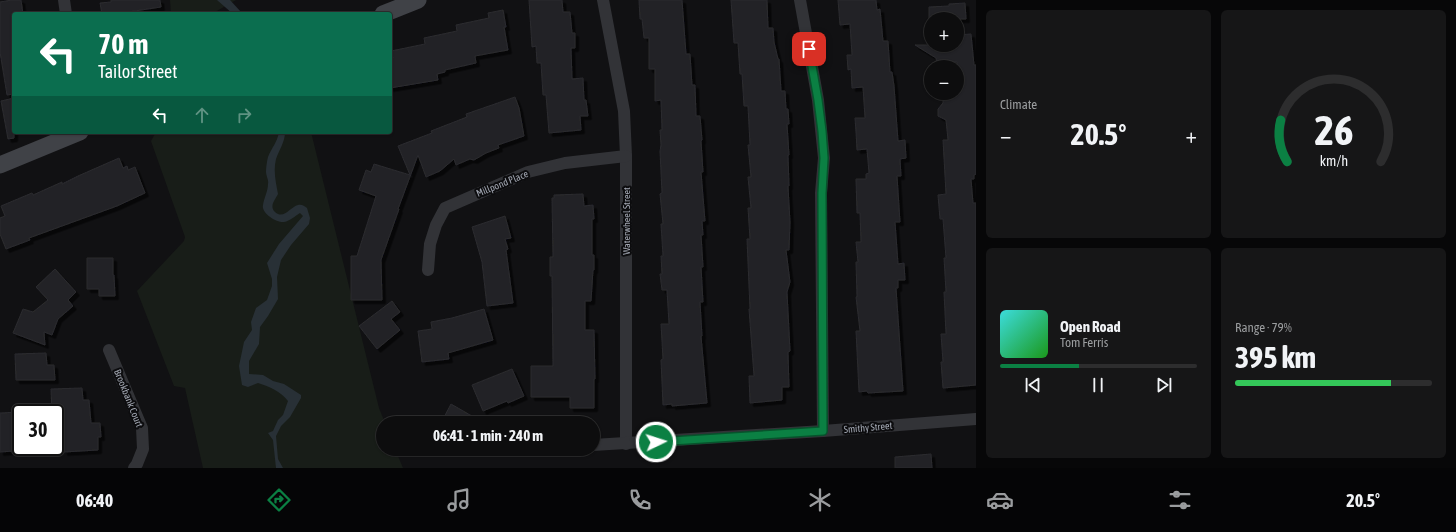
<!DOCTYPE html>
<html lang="en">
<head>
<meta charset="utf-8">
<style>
	body { margin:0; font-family:"Asap Condensed",sans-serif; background:#161617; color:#f1f3f6; height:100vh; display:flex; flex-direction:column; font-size:15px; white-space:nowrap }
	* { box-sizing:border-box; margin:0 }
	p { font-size:13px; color:#9a9c9e }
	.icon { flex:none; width:22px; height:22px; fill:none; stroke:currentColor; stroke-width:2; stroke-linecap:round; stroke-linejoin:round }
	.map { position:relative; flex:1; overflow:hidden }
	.panel { display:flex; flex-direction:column; gap:10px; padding:10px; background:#070708; width:480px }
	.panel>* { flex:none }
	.top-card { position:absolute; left:12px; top:12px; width:380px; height:122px; border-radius:4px; box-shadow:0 1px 3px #0004,0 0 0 1px #2d2d2e; background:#0b6e4f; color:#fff; overflow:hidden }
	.controls { position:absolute; left:924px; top:12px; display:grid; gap:8px }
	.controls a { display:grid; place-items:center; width:40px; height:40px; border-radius:50%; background:#0d0d0e; box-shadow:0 1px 3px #0004,0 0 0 1px #2d2d2e; font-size:20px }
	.speed { position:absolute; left:12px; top:404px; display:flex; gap:8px; font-size:20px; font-weight:700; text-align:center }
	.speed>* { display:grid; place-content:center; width:52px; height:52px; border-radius:50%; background:#0d0d0e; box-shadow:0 1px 3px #0004,0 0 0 1px #2d2d2e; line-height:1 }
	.speed .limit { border:2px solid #111; border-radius:6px; background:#fff; color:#111 }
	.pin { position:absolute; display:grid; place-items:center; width:34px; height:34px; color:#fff; margin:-17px; border-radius:8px; box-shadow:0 2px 6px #0006 }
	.me { position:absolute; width:44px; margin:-22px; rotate:86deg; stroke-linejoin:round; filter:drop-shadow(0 0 3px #0008) }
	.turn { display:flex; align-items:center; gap:14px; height:84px; padding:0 20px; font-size:18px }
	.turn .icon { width:52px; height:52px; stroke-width:2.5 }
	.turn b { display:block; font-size:28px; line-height:34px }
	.lanes { display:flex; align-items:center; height:38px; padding:0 20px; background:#0003; justify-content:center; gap:20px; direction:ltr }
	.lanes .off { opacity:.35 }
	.big { font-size:30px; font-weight:700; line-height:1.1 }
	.panel .tile { flex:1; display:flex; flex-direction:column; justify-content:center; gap:6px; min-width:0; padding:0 14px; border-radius:6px; background:#161617 }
	.panel .dial { align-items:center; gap:0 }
	.dial svg { height:104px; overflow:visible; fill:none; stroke:#2d2d2e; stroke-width:7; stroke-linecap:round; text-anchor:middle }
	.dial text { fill:#f1f3f6; stroke:none }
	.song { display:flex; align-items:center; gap:12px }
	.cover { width:48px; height:48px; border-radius:6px; background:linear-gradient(135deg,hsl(180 70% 55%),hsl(120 70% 35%)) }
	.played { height:4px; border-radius:2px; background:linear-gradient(90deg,#0b8043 40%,#2d2d2e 40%) }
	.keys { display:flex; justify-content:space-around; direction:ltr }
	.heat { display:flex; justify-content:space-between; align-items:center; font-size:22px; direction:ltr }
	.charge { height:6px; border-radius:3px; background:linear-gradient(90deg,#34c759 79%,#2d2d2e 0) }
	.panel .tiles { flex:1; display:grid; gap:10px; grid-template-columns:repeat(2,1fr) }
	.trip { position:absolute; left:376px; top:416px; width:224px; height:40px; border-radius:20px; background:#0d0d0e; box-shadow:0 1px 3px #0004,0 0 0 1px #2d2d2e; font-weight:700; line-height:40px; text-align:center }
	.tab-bar { display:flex; height:64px; justify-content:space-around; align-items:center; background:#050506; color:#9a9c9e }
	.tab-bar .icon { width:28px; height:28px }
	.tab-bar .active { color:#0b8043 }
	.tab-bar b { font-size:18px; color:#f1f3f6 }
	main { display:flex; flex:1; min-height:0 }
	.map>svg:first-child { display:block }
	.green { fill:#181d18 }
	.water { fill:#283036 }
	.building { fill:#242427; stroke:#2b2b2f; filter:url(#shadow) }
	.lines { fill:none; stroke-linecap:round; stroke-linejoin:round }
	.street { stroke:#323337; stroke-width:12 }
	.secondary { stroke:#404247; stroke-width:17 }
	.route-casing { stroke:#07532c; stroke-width:10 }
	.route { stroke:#0b8043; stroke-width:7 }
	.labels { text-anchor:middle; stroke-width:4; stroke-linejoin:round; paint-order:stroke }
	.street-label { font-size:10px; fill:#a3a8b3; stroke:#0c0c0e }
</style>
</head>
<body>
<main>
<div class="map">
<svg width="976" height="468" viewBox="0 0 976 468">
	<defs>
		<filter id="shadow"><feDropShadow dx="3.5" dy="3.5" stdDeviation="0" flood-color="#0009"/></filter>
	</defs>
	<rect width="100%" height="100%" fill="#111113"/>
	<g class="green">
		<path d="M170,0H236L215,12L210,14H171Z"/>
		<path d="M156,132H311L379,408L385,423H383V449H395L403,468H203L185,388L174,386L137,291L184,241L185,237L151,141Z"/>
	</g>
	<g class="water">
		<path d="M217,0H230L241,12V14H233Z"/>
		<path d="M279,132H285C285,142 279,150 276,159C273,171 276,183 278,194C275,200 269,206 275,212C284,220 290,207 298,205C302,204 304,206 307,208L310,218L309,224L291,245L281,260L277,277L278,299L268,316L260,327L259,344L249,361V374L263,375L273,381L284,384L301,395V398L290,417L281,426L276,436L278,459L283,468H276L273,440L268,433L273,431L278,420L283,415L288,401C280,391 270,387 258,383L248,387L242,385L239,366L244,342L252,330L251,322L256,308L267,300L272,286V279L267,263L279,244L303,216L300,213C295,216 290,221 284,222C277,223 261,213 263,205C264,198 268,191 268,184C269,180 266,176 266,172C266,167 267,161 268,157C272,147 277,143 279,132Z"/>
	</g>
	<g class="building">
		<path d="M12,0H21L23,14H14V94L7,95L0,52V2Z"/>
		<path d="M111,0H160L161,7L115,14H102L100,3L111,2Z"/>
		<path d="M529,0H562L563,12H570L572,33H575V48H571L572,79L583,78L584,100H586L588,116H580L581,130L549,133L546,95H543L541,63H537L536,46L532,47Z"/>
		<path d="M639,0H682L686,54H690L692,85H695L696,116H700L702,140L701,141L703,172H701L705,221H702L703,235H701L703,267H701L703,302H700L702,336H701L707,403L672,406V404L663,405L661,360L663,359L661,324H669L667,290H662L660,274H662L661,256H663L661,224H663L660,194L662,193L660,151L661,145L660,130H662L661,100L655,101V69H649V38H644L642,19H640Z"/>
		<path d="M731,0H767L768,28H773L774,42L778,59H779L781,91H785L786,109H788L789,124H787L789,155H788L789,186H788L790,222L789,250H786L790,282L787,292L790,351L788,352L789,387H782V400L750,403L749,376H754L749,309H750L747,239H750L748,208H751L748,177H751L748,145H750L748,106H744L742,74H740L738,43H734Z"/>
		<path d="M838,0H876L877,10L880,9L883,41H888L890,72H892L894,86L898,141L905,140L906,158L900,159L901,176H897L900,222H895L898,264L904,263L905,280H898V288H896L903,391L868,393L867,391L859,392L856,331H860L856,297H857L856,262H858L856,242H861L860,213H857L856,179H866V174L869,173L867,149L857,150L856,132L855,118H865L863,87L852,88L851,69L848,70L847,55H852L850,24L840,25Z"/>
		<path d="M965,3L966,19H929V7L949,6V4Z"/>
		<path d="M503,10L506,27H504L508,50L475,56L476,63L445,70V72L437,74L438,80L390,88V59L393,58L391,51L425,44L424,38L457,31L456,25L489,18L488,13Z"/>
		<path d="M971,34L974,65H976V174L974,175V179H971L973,203H976V385L943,388L941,362H943L941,334H946L944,292H946L944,258H946L943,219H940L938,195L946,194L943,140H948L946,120L938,116V109L943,103V93H957V62L937,63L936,58L915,45H957V35Z"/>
		<path d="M515,97L519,108L524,136L498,145L499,148L486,153L474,160L470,159L456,165L454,159L440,171L426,177L418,155L398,209H399L381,260L382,300H351V256H357L376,196L359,190L366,170L371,172L374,164L410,175L398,146L432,133L431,131L467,117L466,114Z"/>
		<path d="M14,98V138L8,139L1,101Z"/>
		<path d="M119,158L123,168L127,166L128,170L135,167L145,193L117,206L29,238L30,240L6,249L0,234V218L5,216L1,206L32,193L33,195L62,182V184L78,176Z"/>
		<path d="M583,194L584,206L593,205L594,219H592V255H594V270H593L591,301H585V330H594L595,379H594V408H570V397H531V366H553L552,276H550V257H553L552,198H554V195Z"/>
		<path d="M505,216L511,238L505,239L508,249L506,250L513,303L487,306L482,262L472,227Z"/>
		<path d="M87,258H113V275H114L115,296H99V289H87Z"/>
		<path d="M55,269L76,292L68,300L73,306L58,319L52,335L44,332L45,345L13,333L23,309L33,312L48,300L36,287Z"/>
		<path d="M392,301L400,312L391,319L400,330L377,349L359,326Z"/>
		<path d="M484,309L493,340L448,353L449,359L422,362L418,331L432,329L431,322L452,318Z"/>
		<path d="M46,353L47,365H54L55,380H16L15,354Z"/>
		<path d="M512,369L524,396L508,403L507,401L483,411L472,385Z"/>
		<path d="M82,388L83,400H89L91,423H100L101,437H98V450L64,452L63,414L52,413L51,389Z"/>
		<path d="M451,404L484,423H441Z"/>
		<path d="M21,412V444H13L14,451L0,452V413Z"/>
		<path d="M931,454L932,468H895V457Z"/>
	</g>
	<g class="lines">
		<g class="street">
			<path d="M64,0L66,14"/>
			<path d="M603,0L624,111L626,156V444"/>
			<path d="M800,0L818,100L824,158L821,193L823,431"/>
			<path d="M428,270L430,244L436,225L445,208L528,172L565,163L626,156"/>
			<path d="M109,350L142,428L143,449L137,464L134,468"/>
			<path d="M593,445L823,431L976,419"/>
		</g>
		<g class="secondary">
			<path d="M383,14L418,0"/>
			<path d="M0,165L80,132"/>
		</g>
	</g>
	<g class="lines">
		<defs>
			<path id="route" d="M656,442L823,431L822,193L824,158L822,131L818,100L809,49"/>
		</defs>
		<use href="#route" class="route-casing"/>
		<use href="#route" class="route"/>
	</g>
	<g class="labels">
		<g class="street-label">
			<text transform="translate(502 183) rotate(-22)" y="4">Millpond Place</text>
			<text transform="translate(626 221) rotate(-90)" y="4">Waterwheel Street</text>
			<text transform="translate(129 398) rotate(68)" y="4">Brookbank Court</text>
			<text transform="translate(868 427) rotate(-5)" y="4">Smithy Street</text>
		</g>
	</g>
</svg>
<div class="controls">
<a>+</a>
<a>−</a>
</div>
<div class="speed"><div class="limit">30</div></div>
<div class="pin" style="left:809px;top:49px;background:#d93025"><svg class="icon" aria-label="arrive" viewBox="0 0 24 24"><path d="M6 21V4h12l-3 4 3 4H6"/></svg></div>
<svg class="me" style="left:656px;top:442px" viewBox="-20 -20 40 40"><circle r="17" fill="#0b8043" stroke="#fff" stroke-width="3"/><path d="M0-11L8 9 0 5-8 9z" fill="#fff"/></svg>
<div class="trip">06:41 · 1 min · 240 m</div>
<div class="top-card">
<div class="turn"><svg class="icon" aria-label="left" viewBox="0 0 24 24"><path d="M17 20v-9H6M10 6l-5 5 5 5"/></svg><div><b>70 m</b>Tailor Street</div></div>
<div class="lanes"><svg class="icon" aria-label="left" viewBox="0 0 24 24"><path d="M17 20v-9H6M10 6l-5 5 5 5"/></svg><svg class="icon off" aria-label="ahead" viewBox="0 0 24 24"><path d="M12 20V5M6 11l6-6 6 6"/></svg><svg class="icon off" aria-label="right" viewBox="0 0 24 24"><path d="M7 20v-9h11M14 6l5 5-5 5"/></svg></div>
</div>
</div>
<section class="panel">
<div class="tiles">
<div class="tile"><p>Climate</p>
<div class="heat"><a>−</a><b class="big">20.5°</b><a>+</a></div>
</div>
<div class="tile dial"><svg viewBox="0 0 100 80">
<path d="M14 69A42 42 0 1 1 86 69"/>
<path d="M14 69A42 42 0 0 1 9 37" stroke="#0b8043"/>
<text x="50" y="56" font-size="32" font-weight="700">26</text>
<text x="50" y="72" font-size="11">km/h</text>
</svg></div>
<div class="tile">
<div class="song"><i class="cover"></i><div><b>Open Road</b><p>Tom Ferris</p></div></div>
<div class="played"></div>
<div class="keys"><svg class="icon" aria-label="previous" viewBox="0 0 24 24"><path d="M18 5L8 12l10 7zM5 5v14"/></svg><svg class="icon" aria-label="pause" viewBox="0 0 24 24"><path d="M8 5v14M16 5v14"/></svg><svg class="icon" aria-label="next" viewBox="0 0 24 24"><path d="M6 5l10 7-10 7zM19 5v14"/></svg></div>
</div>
<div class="tile"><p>Range · 79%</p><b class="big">395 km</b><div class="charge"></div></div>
</div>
</section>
</main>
<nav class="tab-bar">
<b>06:40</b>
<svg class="icon active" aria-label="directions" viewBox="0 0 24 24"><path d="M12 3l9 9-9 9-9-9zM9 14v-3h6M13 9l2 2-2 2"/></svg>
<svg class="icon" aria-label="music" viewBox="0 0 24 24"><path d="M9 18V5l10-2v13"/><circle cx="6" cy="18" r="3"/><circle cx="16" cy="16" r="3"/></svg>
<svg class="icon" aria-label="phone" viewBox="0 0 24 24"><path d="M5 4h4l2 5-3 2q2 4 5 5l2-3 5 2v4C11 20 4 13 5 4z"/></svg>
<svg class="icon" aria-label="climate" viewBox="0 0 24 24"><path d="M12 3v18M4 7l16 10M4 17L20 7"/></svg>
<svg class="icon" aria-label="car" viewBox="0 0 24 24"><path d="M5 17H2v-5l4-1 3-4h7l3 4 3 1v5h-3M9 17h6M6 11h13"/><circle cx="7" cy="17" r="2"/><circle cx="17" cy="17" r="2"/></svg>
<svg class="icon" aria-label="filters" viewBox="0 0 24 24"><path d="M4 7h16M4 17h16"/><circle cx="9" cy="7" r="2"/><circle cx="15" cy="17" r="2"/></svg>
<b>20.5°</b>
</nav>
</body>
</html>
